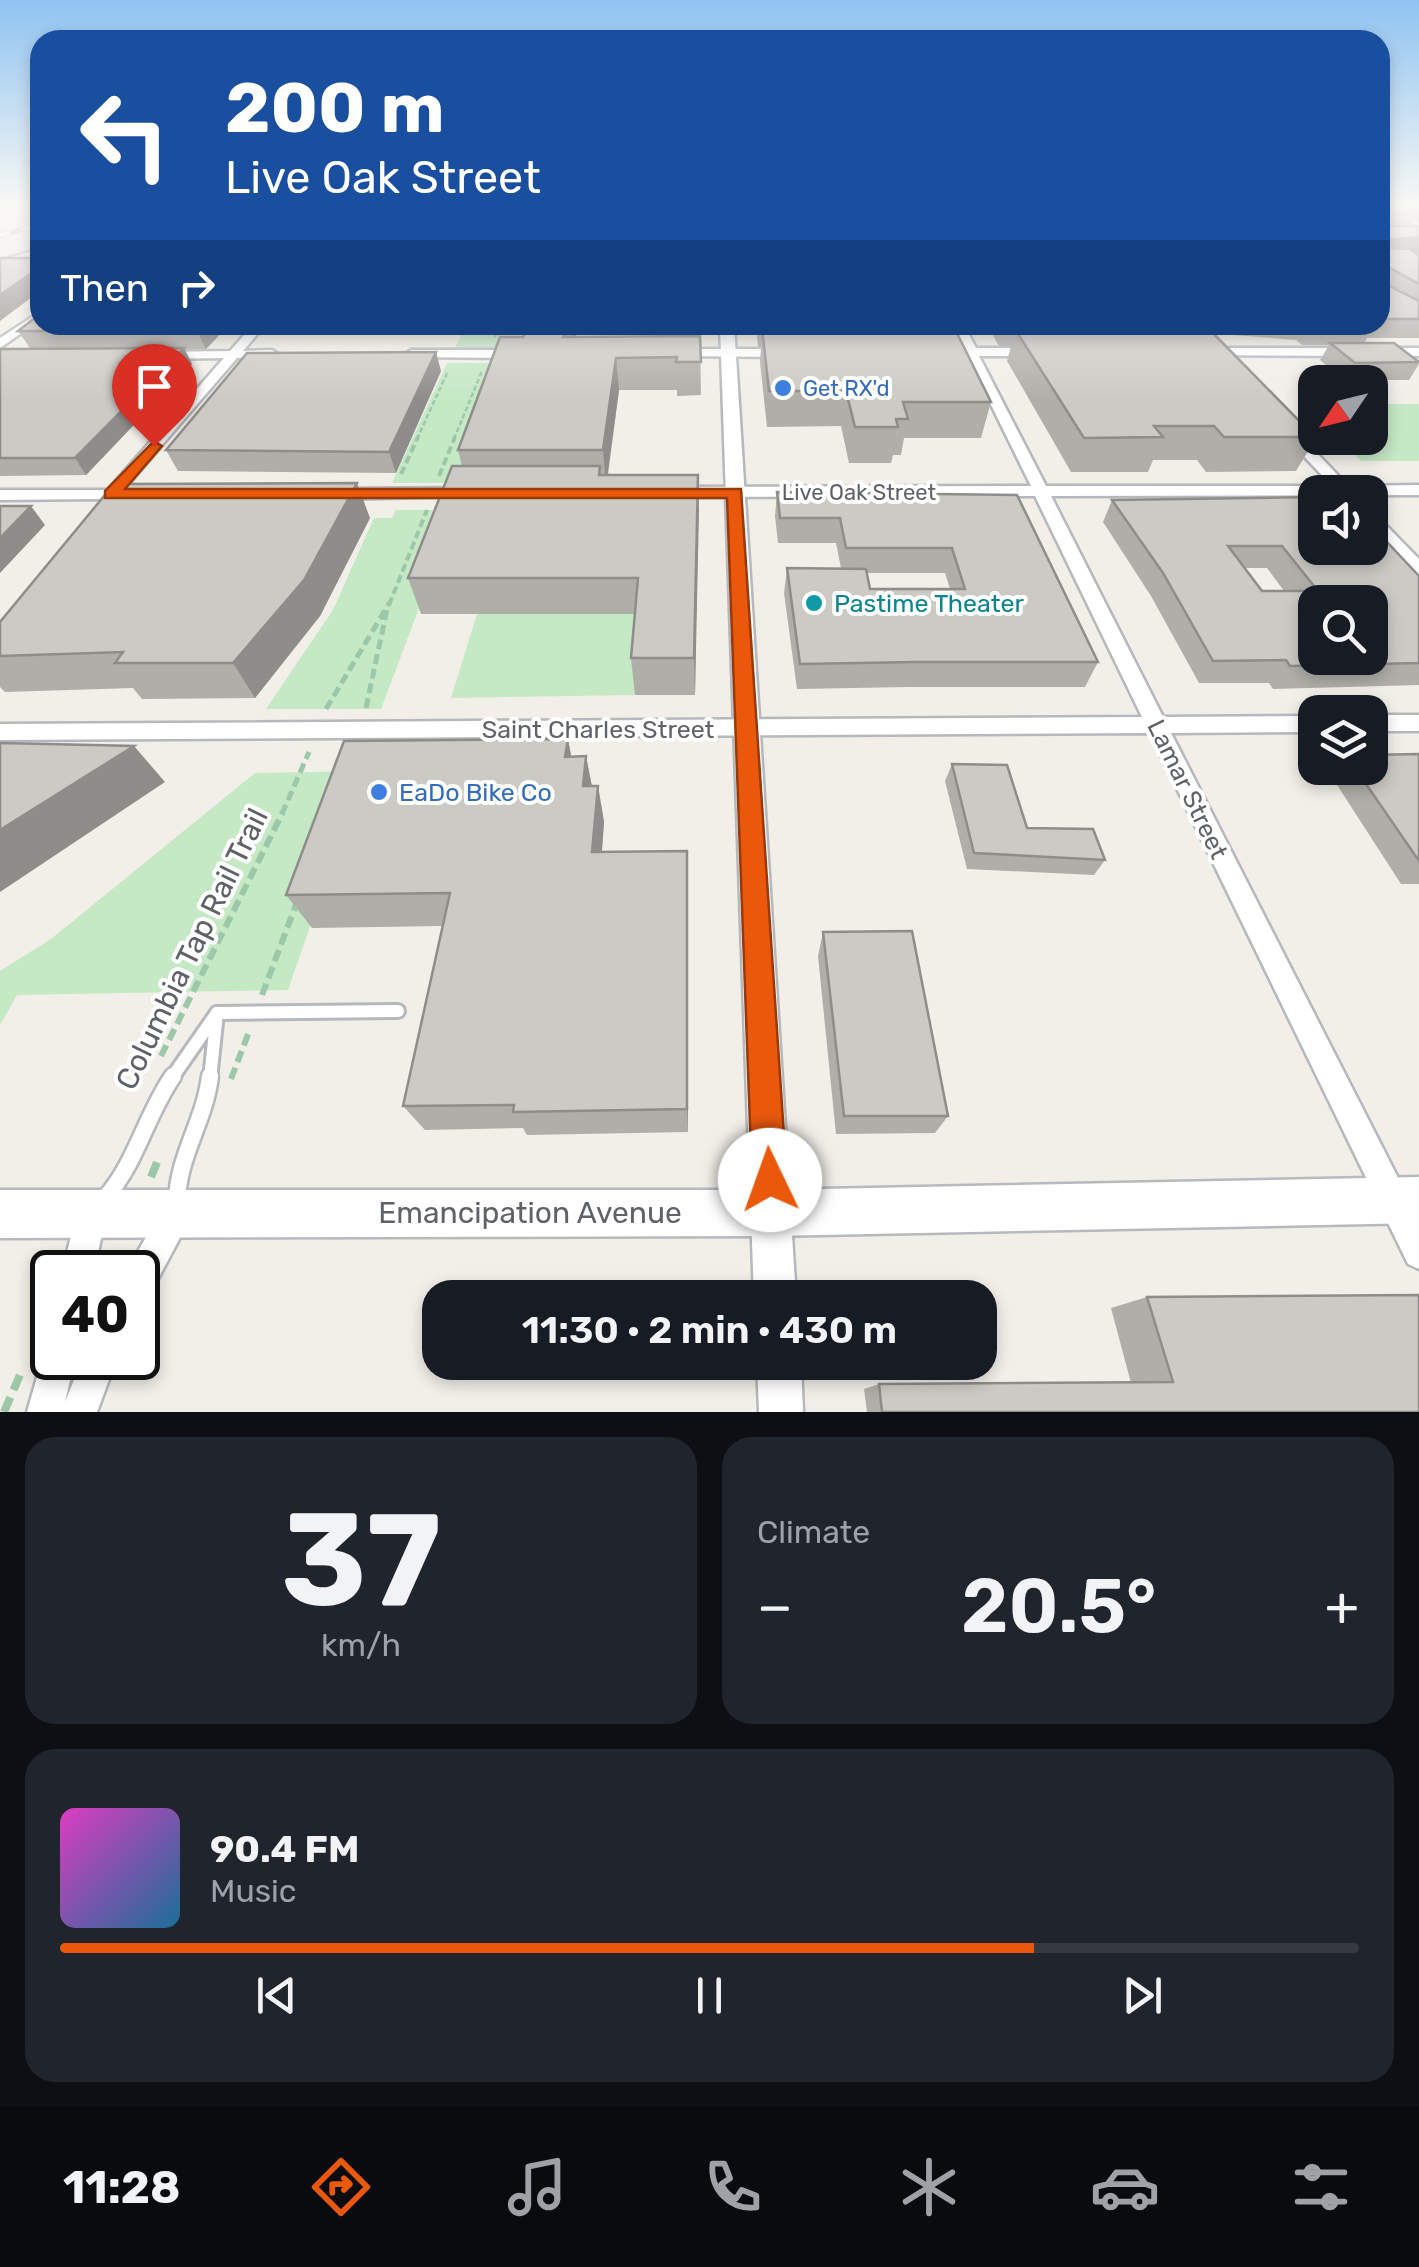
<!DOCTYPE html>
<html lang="en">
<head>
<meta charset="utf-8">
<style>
	body { margin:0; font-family:Rubik,sans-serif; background:#20242c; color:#f1f3f6; height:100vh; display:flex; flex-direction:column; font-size:38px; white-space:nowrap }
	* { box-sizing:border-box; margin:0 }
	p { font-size:32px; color:#9ea1a6 }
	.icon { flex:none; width:55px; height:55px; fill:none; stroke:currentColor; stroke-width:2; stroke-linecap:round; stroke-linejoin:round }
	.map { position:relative; height:1412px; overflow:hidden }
	.drawer { display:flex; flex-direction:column; gap:25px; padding:25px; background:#0d0f14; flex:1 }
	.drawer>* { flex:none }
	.guide { position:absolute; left:30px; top:30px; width:1360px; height:305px; border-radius:30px; box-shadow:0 5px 15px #0003; background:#1a4fa0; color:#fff; overflow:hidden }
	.needle { width:65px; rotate:235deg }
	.tools { position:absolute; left:1298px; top:365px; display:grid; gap:20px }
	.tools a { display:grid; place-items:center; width:90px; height:90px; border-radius:20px; background:#171b24; box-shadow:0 5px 15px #0003; font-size:50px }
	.speed { position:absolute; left:30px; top:1250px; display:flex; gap:20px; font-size:50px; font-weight:700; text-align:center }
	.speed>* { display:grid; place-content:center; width:130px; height:130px; border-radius:50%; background:#171b24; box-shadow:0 5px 15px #0003; line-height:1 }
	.speed .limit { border:5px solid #111; border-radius:15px; background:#fff; color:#111 }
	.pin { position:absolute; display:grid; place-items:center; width:85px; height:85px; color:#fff; margin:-102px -42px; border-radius:50% 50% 50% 0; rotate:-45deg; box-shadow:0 0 10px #0007 }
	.pin .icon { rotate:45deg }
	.me { position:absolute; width:110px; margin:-55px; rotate:357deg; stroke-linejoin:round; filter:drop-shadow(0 0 8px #0008) }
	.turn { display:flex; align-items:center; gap:35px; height:210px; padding:0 30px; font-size:45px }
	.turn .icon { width:130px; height:130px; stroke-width:2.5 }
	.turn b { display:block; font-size:70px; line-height:85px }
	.then { display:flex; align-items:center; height:95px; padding:0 30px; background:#0003; gap:20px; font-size:38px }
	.big { font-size:75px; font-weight:600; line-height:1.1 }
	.drawer .widget { flex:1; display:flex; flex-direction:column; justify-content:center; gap:15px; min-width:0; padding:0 35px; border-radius:30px; background:#20242c }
	.drawer .dial { align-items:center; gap:0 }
	.dial b { font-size:130px; line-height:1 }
	.song { display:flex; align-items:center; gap:30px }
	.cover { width:120px; height:120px; border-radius:15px; background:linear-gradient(135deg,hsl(310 70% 55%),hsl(200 70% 35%)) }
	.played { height:10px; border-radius:5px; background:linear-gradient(90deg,#ea580c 75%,#363941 75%) }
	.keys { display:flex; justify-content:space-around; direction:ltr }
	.heat { display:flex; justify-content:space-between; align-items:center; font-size:55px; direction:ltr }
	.drawer .tiles { flex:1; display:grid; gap:25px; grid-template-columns:1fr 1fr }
	.widget:last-child { grid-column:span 2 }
	.trip { position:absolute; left:422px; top:1280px; width:575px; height:100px; border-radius:30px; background:#171b24; box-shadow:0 5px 15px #0003; font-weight:600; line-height:100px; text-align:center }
	.dock { display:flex; height:160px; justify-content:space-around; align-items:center; background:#090b0e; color:#9ea1a6 }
	.dock .icon { width:70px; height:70px }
	.dock .active { color:#ea580c }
	.dock b { font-size:45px; color:#f1f3f6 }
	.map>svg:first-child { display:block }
	.green { fill:#c5e8c5 }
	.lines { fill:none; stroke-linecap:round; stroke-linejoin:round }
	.service-far1-casing { stroke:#b5b8bc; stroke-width:18 }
	.service-casing { stroke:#b5b8bc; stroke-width:21 }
	.minor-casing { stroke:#b5b8bc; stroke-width:5 }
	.tertiary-casing { stroke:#b5b8bc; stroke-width:5 }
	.secondary-casing { stroke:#b6babf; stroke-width:5 }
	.path-far4 { stroke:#9cc7a9; stroke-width:2.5; stroke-dasharray:5 2.5; stroke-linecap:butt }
	.path-far3 { stroke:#9cc7a9; stroke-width:4; stroke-dasharray:8 4; stroke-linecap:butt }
	.path-far2 { stroke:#9cc7a9; stroke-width:5; stroke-dasharray:10 5; stroke-linecap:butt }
	.path-far1 { stroke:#9cc7a9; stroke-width:6; stroke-dasharray:12 6; stroke-linecap:butt }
	.path { stroke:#9cc7a9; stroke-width:8; stroke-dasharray:16 8; stroke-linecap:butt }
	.service-far1 { stroke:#fff; stroke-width:12 }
	.service { stroke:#fff; stroke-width:16 }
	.minor { fill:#fff; fill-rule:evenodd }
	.tertiary { fill:#fff; fill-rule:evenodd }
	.secondary { fill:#fff; fill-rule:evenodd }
	.tram { stroke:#b6b7b8; stroke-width:2.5 }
	.rail-casing { stroke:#b6b7b8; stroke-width:5 }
	.rail { stroke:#fff; stroke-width:4; stroke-dasharray:11; stroke-linecap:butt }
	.wall { fill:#afaea9; fill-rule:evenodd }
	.shaded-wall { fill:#8f8d8a }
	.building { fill:#cccac5; stroke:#8f8d8a; stroke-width:2.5; fill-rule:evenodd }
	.route { fill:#ea580c; stroke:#983908; stroke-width:2.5 }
	.shop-dot { fill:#3f7fe0; stroke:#fff; stroke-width:4 }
	.culture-dot { fill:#0f9aa8; stroke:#fff; stroke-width:4 }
	.labels { text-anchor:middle; stroke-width:8; stroke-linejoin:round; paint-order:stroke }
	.far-shop-label { font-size:22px; fill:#366cbe; stroke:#fff; text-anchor:start }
	.far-street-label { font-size:22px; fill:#5f6368; stroke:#fff }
	.culture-label { font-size:25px; fill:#0d838f; stroke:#fff; text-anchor:start }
	.street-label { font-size:25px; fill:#5f6368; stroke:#fff }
	.shop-label { font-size:25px; fill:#366cbe; stroke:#fff; text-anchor:start }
	.near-street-label { font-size:30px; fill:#5f6368; stroke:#fff }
</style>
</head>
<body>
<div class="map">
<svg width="1419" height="1412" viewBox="0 0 1419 1412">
	<rect width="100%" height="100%" fill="#f1efe8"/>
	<g class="green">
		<path d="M466,325H524L518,341H611L614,325H701L702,346L455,348Z"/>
		<path d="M447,363H509L468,483H392Z"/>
		<path d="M1370,404H1419V461H1361L1337,438H1370Z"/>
		<path d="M396,510H456L381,709H266L333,610L374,518H392Z"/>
		<path d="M477,614H641L635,695L451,698Z"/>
		<path d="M364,771L288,990L17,995L0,1025V971L51,939L255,773Z"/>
	</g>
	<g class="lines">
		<defs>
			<g id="service-far1">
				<path d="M217,1013L398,1011"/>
				<path d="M171,1079L217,1013L210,1079"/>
			</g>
			<g id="service">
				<path d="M106,1197C137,1161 146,1115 173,1076"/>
				<path d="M177,1203C177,1157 205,1121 210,1076"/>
			</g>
			<g id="minor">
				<path d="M40,312V320L0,348V338Z"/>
				<path d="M253,325H265L243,351L272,350L278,354L272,358H237L124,489L137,491V497L116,499L106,506L101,504L100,499L0,500V490H108L224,358L161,359L155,355L157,352L230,351Z"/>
				<path d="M952,325H964L976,348H1037L1043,352L1037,356H979L1046,486H1332L1284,435L1282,432L1289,428L1294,429L1348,486L1419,485V495L1051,496L1163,717L1315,716V732L1171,733L1419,1219V1269L1408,1264L1150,733L0,740V724L1142,717L1035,496L671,497L663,492L671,487L1031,486L967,356H941L935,352L941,348H964Z"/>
				<path d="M1206,348H1352L1358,352L1352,356L1202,355V349Z"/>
				<path d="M1381,348H1419V356L1377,355V349Z"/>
				<path d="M676,349H787L793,353L787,357L672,356V350Z"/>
				<path d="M411,350H517L523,354L517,358L407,357L405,354Z"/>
				<path d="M467,488L475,493L472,496L336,499L328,494L336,489Z"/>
				<path d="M1370,513L1376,515L1419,559V574L1413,573L1370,527Z"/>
				<rect x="1370" y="715" width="49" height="16"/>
				<path d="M90,1199L101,1204L106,1215L94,1272H62L79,1204Z"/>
				<path d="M176,1199L187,1204L192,1215L150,1294L138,1298V1272H126L165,1204Z"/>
				<path d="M52,1343V1358H75L65,1402L83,1358H117L97,1412H27L46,1346Z"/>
			</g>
			<g id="tertiary">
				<path d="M720,325H734L796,1298H754Z"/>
				<path d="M757,1362H801L803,1412H759Z"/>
			</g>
			<path id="secondary" d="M1419,1177V1223L771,1236L0,1238V1190H771Z"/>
		</defs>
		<use href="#service-far1" class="service-far1-casing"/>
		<use href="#service" class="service-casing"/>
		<use href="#minor" class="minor-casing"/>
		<use href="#tertiary" class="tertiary-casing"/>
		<use href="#secondary" class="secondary-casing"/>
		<g class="path-far4">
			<path d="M495,337L499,325"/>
			<path d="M417,439L448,371"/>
			<path d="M454,439L482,371"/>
		</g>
		<g class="path-far3">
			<path d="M401,474L418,437"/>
			<path d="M439,476L455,437"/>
			<path d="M389,605L427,510"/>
		</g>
		<g class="path-far2">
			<path d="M366,708L387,609"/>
			<path d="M326,709L390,602"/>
			<path d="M282,814L309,752"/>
		</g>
		<g class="path-far1">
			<path d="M262,995L297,902"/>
			<path d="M161,1056L283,812"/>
			<path d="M231,1079L250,1029"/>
		</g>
		<g class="path">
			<path d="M151,1177L160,1155"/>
			<path d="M38,1335L52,1301"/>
			<path d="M4,1412L23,1368"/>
		</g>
		<use href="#service-far1" class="service-far1"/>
		<use href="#service" class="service"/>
		<use href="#minor" class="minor"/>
		<use href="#tertiary" class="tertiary"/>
		<use href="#secondary" class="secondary"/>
		<path class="tram" d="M0,259L40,248"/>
		<defs>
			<path id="rail" d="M0,235L40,225"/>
		</defs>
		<use href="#rail" class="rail-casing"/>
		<use href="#rail" class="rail"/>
	</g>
	<g class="wall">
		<path d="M1380,203H1419V223L1414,220L1411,226L1419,253H1416L1419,255V338H1367L1364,343L1419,361V364L1409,380H1344L1320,360L1329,345H1302L1296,340L1233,335L1222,325H1380Z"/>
		<path d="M229,325L206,349H184L192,364L86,475L0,476V349L30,348L18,331Z"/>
		<path d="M536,325H579L576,337L700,336L701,395L677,396V390H619L608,475H698L695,695H635L631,658L635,614H421L408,578L462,466L458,450L523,337L534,330Z"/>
		<path d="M756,325H945L944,327L991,402L981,438H904L901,455H893L891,463H849L841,426L767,427L760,362L761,347H758Z"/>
		<path d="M987,325H1189L1188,328L1316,438L1296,471L1206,472L1197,460H1153L1148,472H1071L1007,361L1011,346H999Z"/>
		<path d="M441,371L396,473L178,471L166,450Z"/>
		<path d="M777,492L1017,495L1098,662L1085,687H909L797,689L784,593L787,568H841L836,543H778L775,516ZM867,573H945L950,589H870Z"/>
		<path d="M1112,500L1419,576V685L1273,689L1269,683H1199L1151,596L1103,522ZM1245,568H1267L1284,591H1262Z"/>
		<path d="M370,518L320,616L255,698L142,699L133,688L5,692L0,687V622Z"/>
		<path d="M568,739L571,757L586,756L592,786H598L604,822L602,852L688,886V1132L527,1135L523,1128L425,1130L403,1106L442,926L312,928L286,895Z"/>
		<path d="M1419,754V884H1401L1330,774L1336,768H1370Z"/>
		<path d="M952,764L1027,828L1105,860L1094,875L967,869L945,781Z"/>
		<path d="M823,932L948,1116L935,1133L836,1134L818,956Z"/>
		<path d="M1147,1297L1419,1412H867L864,1389L879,1384L1131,1383L1111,1308Z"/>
	</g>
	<g class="shaded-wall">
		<path d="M1419,237V253L1380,257L1386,240Z"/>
		<path d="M40,267V291L0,321V295Z"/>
		<path d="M203,325H229L206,349L197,331Z"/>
		<path d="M573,325H579L573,347L571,330Z"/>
		<path d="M184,348L192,364L86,475L75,458Z"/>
		<path d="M436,352L441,371L396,473L389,452Z"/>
		<path d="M616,358L619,390L606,485L603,450Z"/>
		<path d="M698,475L699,511L695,695L694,658Z"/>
		<path d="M357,483L370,518L320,616L255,698L233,663Z"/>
		<path d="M31,506L45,525L0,573V538Z"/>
		<path d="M568,739L575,776L565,757Z"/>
		<path d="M134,746L165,782L0,892V830Z"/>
		<path d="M586,756L593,793L583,786Z"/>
		<path d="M598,786L604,822L599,887L592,852Z"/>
		<path d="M687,851L688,886V1132L687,1109Z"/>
	</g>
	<g class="building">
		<path d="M1380,203H1399L1418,214H1389L1383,219L1389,226H1419V237L1386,240L1387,248L1409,249L1419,255V284L1388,267L1389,286L1419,301V319H1380Z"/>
		<path d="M0,258H40V267L0,295Z"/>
		<path d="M40,314V325H203L197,331H18Z"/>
		<path d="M536,325H573L571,330H534Z"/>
		<path d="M954,327L991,402H903L908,419H896L898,427H855L846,391H769L762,328Z"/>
		<path d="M1208,328L1315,437H1224L1214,426H1154L1163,437L1084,438L1015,329Z"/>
		<path d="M526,330H565L563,337L700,336L701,362H676L677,357L616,358L603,450H458L500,337H523Z"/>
		<path d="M1330,343H1394L1419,362L1355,363Z"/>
		<path d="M184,348L75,458H0V349Z"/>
		<path d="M436,352L389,452L166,450L247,353Z"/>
		<path d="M452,466H600L599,475H698L694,658H631L638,578H408Z"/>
		<path d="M357,483L304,580L233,663H115L123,652L0,656V622L114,484Z"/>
		<path d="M777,492L1017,495L1098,662H916L800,664L787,568L866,569L870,589H965L952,548H846L840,518H780Z"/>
		<path d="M1315,497V548H1370V524L1419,576V663L1290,666L1286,660L1213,661L1163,573L1112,500ZM1228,546H1282L1318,591H1262ZM1315,602H1370V658H1315Z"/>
		<path d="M0,506H31L0,538Z"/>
		<path d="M568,739L565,757L586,756L583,786H598L592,852L687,851V1109L513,1112L514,1105L403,1106L450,893L286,895L344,741Z"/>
		<path d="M0,743L134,746L0,830Z"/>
		<path d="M1419,754V861L1355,768H1370V755Z"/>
		<path d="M952,764L1007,765L1027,828L1093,829L1105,860L974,853Z"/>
		<path d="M912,931L948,1116H844L823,932Z"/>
		<path d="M1419,1295V1412H882L879,1384L1173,1382L1147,1297Z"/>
	</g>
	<linearGradient id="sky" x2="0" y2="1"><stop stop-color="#8fc3f1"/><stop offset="0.51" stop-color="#f9f8f5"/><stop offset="1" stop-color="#f9f8f5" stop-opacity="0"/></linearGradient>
	<rect width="1419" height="401" fill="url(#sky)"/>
	<path class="route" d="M154,441L162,446L125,489H741L787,1180L782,1192L770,1197L757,1192L752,1180L727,498H105V491Z"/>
	<g class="shop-dot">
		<circle cx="783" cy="388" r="10"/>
		<circle cx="379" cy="792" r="10"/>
	</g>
	<circle class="culture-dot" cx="814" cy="603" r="10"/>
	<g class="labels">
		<g class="far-shop-label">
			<text x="803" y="396">Get RX'd</text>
		</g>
		<g class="far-street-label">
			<text x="859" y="500">Live Oak Street</text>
		</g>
		<g class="culture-label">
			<text x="834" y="612">Pastime Theater</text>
		</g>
		<g class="street-label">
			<text x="598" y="738">Saint Charles Street</text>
			<text transform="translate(1188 789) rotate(64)" y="9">Lamar Street</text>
		</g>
		<g class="shop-label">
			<text x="399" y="801">EaDo Bike Co</text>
		</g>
		<g class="near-street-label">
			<text transform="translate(192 949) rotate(-64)" y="10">Columbia Tap Rail Trail</text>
			<text x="530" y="1223">Emancipation Avenue</text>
		</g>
	</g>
</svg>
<div class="tools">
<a><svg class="needle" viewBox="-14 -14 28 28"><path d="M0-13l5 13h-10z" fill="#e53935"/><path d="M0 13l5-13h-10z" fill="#9ea1a6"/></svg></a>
<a><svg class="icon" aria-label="sound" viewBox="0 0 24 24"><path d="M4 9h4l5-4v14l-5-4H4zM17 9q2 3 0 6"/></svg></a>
<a><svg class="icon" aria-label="search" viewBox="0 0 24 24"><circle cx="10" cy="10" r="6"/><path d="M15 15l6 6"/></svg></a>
<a><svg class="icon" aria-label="layers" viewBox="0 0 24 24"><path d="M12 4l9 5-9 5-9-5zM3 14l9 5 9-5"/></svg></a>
</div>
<div class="speed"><div class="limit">40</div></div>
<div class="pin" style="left:154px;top:446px;background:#d93025"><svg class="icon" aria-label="arrive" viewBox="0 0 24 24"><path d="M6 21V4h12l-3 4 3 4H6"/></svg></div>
<svg class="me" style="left:770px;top:1180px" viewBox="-20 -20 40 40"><circle r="19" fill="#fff"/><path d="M0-13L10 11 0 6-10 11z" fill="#ea580c"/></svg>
<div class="trip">11:30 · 2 min · 430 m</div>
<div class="guide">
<div class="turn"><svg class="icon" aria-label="left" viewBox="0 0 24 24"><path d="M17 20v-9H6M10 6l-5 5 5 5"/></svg><div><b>200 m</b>Live Oak Street</div></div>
<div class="then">Then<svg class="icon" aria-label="right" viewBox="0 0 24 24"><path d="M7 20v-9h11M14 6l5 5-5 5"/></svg></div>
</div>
</div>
<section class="drawer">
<div class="tiles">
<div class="widget dial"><b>37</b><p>km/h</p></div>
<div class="widget"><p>Climate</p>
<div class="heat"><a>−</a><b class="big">20.5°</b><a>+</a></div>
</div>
<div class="widget">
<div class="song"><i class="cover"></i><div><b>90.4 FM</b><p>Music</p></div></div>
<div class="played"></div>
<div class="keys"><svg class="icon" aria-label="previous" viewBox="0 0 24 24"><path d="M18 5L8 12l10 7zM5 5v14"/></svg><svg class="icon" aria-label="pause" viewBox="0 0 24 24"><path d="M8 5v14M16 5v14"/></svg><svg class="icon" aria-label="next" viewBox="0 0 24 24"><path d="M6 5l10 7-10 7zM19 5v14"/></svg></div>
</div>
</div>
</section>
<nav class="dock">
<b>11:28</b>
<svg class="icon active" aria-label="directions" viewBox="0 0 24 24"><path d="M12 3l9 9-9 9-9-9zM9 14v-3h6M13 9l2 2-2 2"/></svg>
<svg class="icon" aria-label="music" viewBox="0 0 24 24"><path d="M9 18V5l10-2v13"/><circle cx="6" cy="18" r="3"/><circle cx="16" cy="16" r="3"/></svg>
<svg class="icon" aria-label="phone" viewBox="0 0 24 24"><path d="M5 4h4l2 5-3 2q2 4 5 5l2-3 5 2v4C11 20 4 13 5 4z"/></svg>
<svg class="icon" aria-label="climate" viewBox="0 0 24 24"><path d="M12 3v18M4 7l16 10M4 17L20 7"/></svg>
<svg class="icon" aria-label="car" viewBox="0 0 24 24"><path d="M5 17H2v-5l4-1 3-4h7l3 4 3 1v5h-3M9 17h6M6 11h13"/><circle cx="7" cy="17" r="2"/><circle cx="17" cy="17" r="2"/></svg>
<svg class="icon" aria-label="filters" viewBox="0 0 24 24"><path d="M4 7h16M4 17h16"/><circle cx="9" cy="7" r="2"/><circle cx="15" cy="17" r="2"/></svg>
</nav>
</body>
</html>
